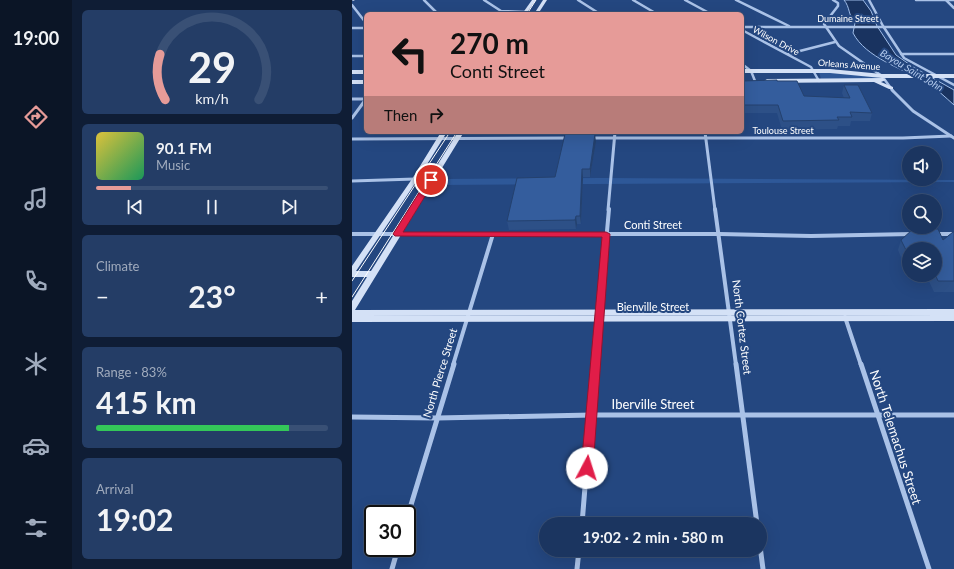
<!DOCTYPE html>
<html lang="en">
<head>
<meta charset="utf-8">
<style>
	body { margin:0; font-family:Lato,sans-serif; background:#243d66; color:#f1f3f6; height:100vh; display:flex; flex-direction:column; font-size:15px; white-space:nowrap }
	* { box-sizing:border-box; margin:0 }
	p { font-size:13px; color:#a0abbd }
	.icon { flex:none; width:22px; height:22px; fill:none; stroke:currentColor; stroke-width:2; stroke-linecap:round; stroke-linejoin:round }
	.map { position:relative; flex:1; overflow:hidden }
	.details { display:flex; flex-direction:column; gap:10px; padding:10px; background:#0f1d35; width:280px }
	.details>* { flex:none }
	.top-card { position:absolute; left:12px; top:12px; width:380px; height:122px; border-radius:6px; box-shadow:0 4px 16px #0002,0 0 0 1px #395075; background:#e69b98; color:#111; overflow:hidden }
	.fabs { position:absolute; left:550px; top:146px; display:grid; gap:8px }
	.fabs a { display:grid; place-items:center; width:40px; height:40px; border-radius:50%; background:#1b3560; box-shadow:0 4px 16px #0002,0 0 0 1px #395075; font-size:20px }
	.speed { position:absolute; left:12px; top:505px; display:flex; gap:8px; font-size:20px; font-weight:700; text-align:center }
	.speed>* { display:grid; place-content:center; width:52px; height:52px; border-radius:50%; background:#1b3560; box-shadow:0 4px 16px #0002,0 0 0 1px #395075; line-height:1 }
	.speed .limit { border:2px solid #111; border-radius:6px; background:#fff; color:#111 }
	.pin { position:absolute; display:grid; place-items:center; width:34px; height:34px; color:#fff; margin:-17px; border:2px solid #fff; border-radius:50%; box-shadow:0 1px 4px #0007 }
	.me { position:absolute; width:44px; margin:-22px; rotate:5deg; stroke-linejoin:round; filter:drop-shadow(0 0 3px #0008) }
	.turn { display:flex; align-items:center; gap:14px; height:84px; padding:0 20px; font-size:18px }
	.turn .icon { width:52px; height:52px; stroke-width:2.5 }
	.turn b { display:block; font-size:28px; line-height:34px }
	.then { display:flex; align-items:center; height:38px; padding:0 20px; background:#0003; gap:8px; font-size:15px }
	.big { font-size:30px; font-weight:700; line-height:1.1 }
	.details .tile { flex:1; display:flex; flex-direction:column; justify-content:center; gap:6px; min-width:0; padding:0 14px; border-radius:6px; background:#243d66 }
	.details .dial { align-items:center; gap:0 }
	.dial svg { height:104px; overflow:visible; fill:none; stroke:#395075; stroke-width:7; stroke-linecap:round; text-anchor:middle }
	.dial text { fill:#f1f3f6; stroke:none }
	.song { display:flex; align-items:center; gap:12px }
	.cover { width:48px; height:48px; border-radius:6px; background:linear-gradient(135deg,hsl(50 70% 55%),hsl(150 70% 35%)) }
	.played { height:4px; border-radius:2px; background:linear-gradient(90deg,#e69b98 15%,#395075 15%) }
	.keys { display:flex; justify-content:space-around; direction:ltr }
	.heat { display:flex; justify-content:space-between; align-items:center; font-size:22px; direction:ltr }
	.charge { height:6px; border-radius:3px; background:linear-gradient(90deg,#34c759 83%,#395075 0) }
	.trip { position:absolute; left:187px; top:517px; width:228px; height:40px; border-radius:20px; background:#1b3560; box-shadow:0 4px 16px #0002,0 0 0 1px #395075; font-weight:700; line-height:40px; text-align:center }
	main { display:flex; flex:1; min-height:0 }
	.tab-bar { display:flex; flex-direction:column; width:72px; justify-content:space-around; align-items:center; background:#0b1526; color:#a0abbd }
	.tab-bar .icon { width:28px; height:28px }
	.tab-bar .active { color:#e69b98 }
	.tab-bar b { font-size:18px; color:#f1f3f6 }
	.map>svg:first-child { display:block }
	.green { fill:#2e5898 }
	.water { fill:#193360; stroke:#9ebce8 }
	.lines { fill:none; stroke-linecap:round; stroke-linejoin:round }
	.street-far3 { stroke:#aac2e7; stroke-width:2.5 }
	.street-far2 { stroke:#aac2e7; stroke-width:3 }
	.street-far1 { stroke:#aac2e7; stroke-width:4 }
	.street { stroke:#aac2e7; stroke-width:5 }
	.secondary { fill:#d4e1f6; fill-rule:evenodd }
	.tram { stroke:#fff; stroke-width:1 }
	.wall { fill:#2d5087 }
	.shaded-wall { fill:#24416e }
	.building { fill:#345d9d; stroke:#24416e }
	.route { fill:#e11d48; stroke:#92132f }
	.labels { text-anchor:middle; stroke-width:4; stroke-linejoin:round; paint-order:stroke }
	.far-street-label { font-size:9px; fill:#fff; stroke:#244780 }
	.far-water-label { font-size:10px; font-style:italic; fill:#b5ccee; stroke:#244780 }
	.street-label { font-size:11px; fill:#fff; stroke:#244780 }
	.near-street-label { font-size:13px; fill:#fff; stroke:#244780 }
</style>
</head>
<body>
<main>
<nav class="tab-bar">
<b>19:00</b>
<svg class="icon active" aria-label="directions" viewBox="0 0 24 24"><path d="M12 3l9 9-9 9-9-9zM9 14v-3h6M13 9l2 2-2 2"/></svg>
<svg class="icon" aria-label="music" viewBox="0 0 24 24"><path d="M9 18V5l10-2v13"/><circle cx="6" cy="18" r="3"/><circle cx="16" cy="16" r="3"/></svg>
<svg class="icon" aria-label="phone" viewBox="0 0 24 24"><path d="M5 4h4l2 5-3 2q2 4 5 5l2-3 5 2v4C11 20 4 13 5 4z"/></svg>
<svg class="icon" aria-label="climate" viewBox="0 0 24 24"><path d="M12 3v18M4 7l16 10M4 17L20 7"/></svg>
<svg class="icon" aria-label="car" viewBox="0 0 24 24"><path d="M5 17H2v-5l4-1 3-4h7l3 4 3 1v5h-3M9 17h6M6 11h13"/><circle cx="7" cy="17" r="2"/><circle cx="17" cy="17" r="2"/></svg>
<svg class="icon" aria-label="filters" viewBox="0 0 24 24"><path d="M4 7h16M4 17h16"/><circle cx="9" cy="7" r="2"/><circle cx="15" cy="17" r="2"/></svg>
</nav>
<section class="details">
<div class="tile dial"><svg viewBox="0 0 100 80">
<path d="M14 69A42 42 0 1 1 86 69"/>
<path d="M14 69A42 42 0 0 1 10 34" stroke="#e69b98"/>
<text x="50" y="56" font-size="32" font-weight="700">29</text>
<text x="50" y="72" font-size="11">km/h</text>
</svg></div>
<div class="tile">
<div class="song"><i class="cover"></i><div><b>90.1 FM</b><p>Music</p></div></div>
<div class="played"></div>
<div class="keys"><svg class="icon" aria-label="previous" viewBox="0 0 24 24"><path d="M18 5L8 12l10 7zM5 5v14"/></svg><svg class="icon" aria-label="pause" viewBox="0 0 24 24"><path d="M8 5v14M16 5v14"/></svg><svg class="icon" aria-label="next" viewBox="0 0 24 24"><path d="M6 5l10 7-10 7zM19 5v14"/></svg></div>
</div>
<div class="tile"><p>Climate</p>
<div class="heat"><a>−</a><b class="big">23°</b><a>+</a></div>
</div>
<div class="tile"><p>Range · 83%</p><b class="big">415 km</b><div class="charge"></div></div>
<div class="tile"><p>Arrival</p><b class="big">19:02</b></div>
</section>
<div class="map">
<svg width="602" height="569" viewBox="0 0 602 569">
	<rect width="100%" height="100%" fill="#244780"/>
	<g class="green">
		<path d="M467,72L525,76L527,79H469Z"/>
		<path d="M250,178L602,180V182L86,185L91,179Z"/>
	</g>
	<path class="water" d="M492,0H511L519,11L525,26L544,55L561,67L602,90V105C593,97 584,88 573,82C550,68 514,58 501,33L503,23C496,15 498,7 492,0Z"/>
	<g class="lines">
		<g class="street-far3">
			<path d="M72,0L86,14"/>
			<path d="M132,0L149,11L174,12"/>
			<path d="M226,0L248,14"/>
			<path d="M281,0L305,14"/>
			<path d="M333,0L359,14"/>
			<path d="M384,0L437,26"/>
			<path d="M481,0L486,3V6L472,24L487,46L530,76L541,91"/>
			<path d="M517,0L531,26L552,58L602,85"/>
			<path d="M564,0H602"/>
			<path d="M594,0L602,8"/>
			<path d="M0,5L14,23"/>
			<path d="M390,27H602"/>
			<path d="M0,28H14"/>
			<path d="M390,30L459,67L467,81"/>
			<path d="M436,54L483,42"/>
			<path d="M549,54H602"/>
			<path d="M0,56H14"/>
			<path d="M390,64L399,71L403,81"/>
		</g>
		<g class="street-far2">
			<path d="M540,90L561,111L602,138"/>
			<path d="M0,99H14"/>
			<path d="M0,118L14,99"/>
			<path d="M353,132L363,210"/>
			<path d="M239,138H551L599,136"/>
			<path d="M0,139L217,138"/>
			<path d="M0,181L63,179"/>
			<path d="M256,210L263,132"/>
		</g>
		<g class="street-far1">
			<path d="M363,209L384,365"/>
			<path d="M0,234H368L459,236L560,234"/>
			<path d="M582,234H602"/>
			<path d="M493,317L509,365"/>
			<path d="M101,365L141,234"/>
			<path d="M243,365L257,209"/>
		</g>
		<g class="street">
			<path d="M384,364L405,524"/>
			<path d="M509,364L577,569"/>
			<path d="M0,417L85,418L240,415H602"/>
			<path d="M55,518L102,364"/>
			<path d="M230,524L243,364"/>
			<path d="M408,546L411,569"/>
			<path d="M40,569L46,548"/>
			<path d="M225,569L227,550"/>
		</g>
		<g class="secondary">
			<path d="M0,0H3L1,1Z"/>
			<path d="M180,0H184L174,14H170Z"/>
			<path d="M191,0H195L186,14H182Z"/>
			<path d="M390,69H478L530,74H602V78H530L478,73H390Z"/>
			<rect x="0" y="70" width="14" height="4"/>
			<path d="M531,78L534,80L529,82L541,87V89H537L522,82L415,83L412,81L415,79Z"/>
			<rect x="0" y="80" width="14" height="4"/>
			<path d="M89,132H95L66,179L4,271H19L106,132H112L3,310L602,309V315L0,316V301L15,277H0V266L60,179Z"/>
			<path d="M602,315V321L0,322V316Z"/>
		</g>
		<g class="tram">
			<path d="M175,14L184,0"/>
			<path d="M0,281L98,132"/>
			<path d="M0,297L105,132"/>
		</g>
	</g>
	<g class="wall">
		<path d="M390,81H425L452,96L492,98L490,93L492,85L520,113L518,121H499L498,126H486L485,129L430,130L425,113H390Z"/>
		<path d="M244,142L238,177H231L229,224H225L224,229L157,230L155,221L203,177Z"/>
		<path d="M602,232V292H582L574,275H583V249H557V267H553L546,250L549,240H591Z"/>
		<path d="M557,270V275H567L563,279L555,276Z"/>
	</g>
	<g class="shaded-wall">
		<path d="M243,134L244,142L238,177V169Z"/>
		<path d="M230,169L231,177L229,224L228,216Z"/>
		<path d="M224,216L225,224L224,229L223,220Z"/>
		<path d="M564,275H567L563,279Z"/>
	</g>
	<g class="building">
		<path d="M425,80V81H445L452,96L498,98L492,85H506L520,113L498,112L500,117H485L487,120L431,121L426,105H390V81Z"/>
		<path d="M213,134H243L238,169H230L228,216H224L223,220L155,221L165,178L203,177Z"/>
		<path d="M561,229H586L591,240L601,232H602V281H586L583,274V249H557V256L549,240Z"/>
	</g>
	<path class="route" d="M79,178L83,180L51,232H254L258,234L241,468L239,472L235,473L231,472L229,468L250,237L43,236L41,234L75,180Z"/>
	<g class="labels">
		<g class="far-street-label">
			<text x="496" y="22">Dumaine Street</text>
			<text transform="translate(424 41) rotate(28)" y="3">Wilson Drive</text>
			<text transform="translate(497 65) rotate(4)" y="3">Orleans Avenue</text>
			<text x="431" y="134">Toulouse Street</text>
		</g>
		<g class="far-water-label">
			<text transform="translate(560 70) rotate(31)" y="4">Bayou Saint John</text>
		</g>
		<g class="street-label">
			<text x="301" y="229">Conti Street</text>
			<text x="301" y="311">Bienville Street</text>
			<text transform="translate(390 327) rotate(83)" y="4">North Cortez Street</text>
			<text transform="translate(88 373) rotate(-73)" y="4">North Pierce Street</text>
		</g>
		<g class="near-street-label">
			<text x="301" y="409">Iberville Street</text>
			<text transform="translate(544 437) rotate(72)" y="5">North Telemachus Street</text>
		</g>
	</g>
</svg>
<div class="fabs">
<a><svg class="icon" aria-label="sound" viewBox="0 0 24 24"><path d="M4 9h4l5-4v14l-5-4H4zM17 9q2 3 0 6"/></svg></a>
<a><svg class="icon" aria-label="search" viewBox="0 0 24 24"><circle cx="10" cy="10" r="6"/><path d="M15 15l6 6"/></svg></a>
<a><svg class="icon" aria-label="layers" viewBox="0 0 24 24"><path d="M12 4l9 5-9 5-9-5zM3 14l9 5 9-5"/></svg></a>
</div>
<div class="speed"><div class="limit">30</div></div>
<div class="pin" style="left:79px;top:180px;background:#d93025"><svg class="icon" aria-label="arrive" viewBox="0 0 24 24"><path d="M6 21V4h12l-3 4 3 4H6"/></svg></div>
<svg class="me" style="left:235px;top:468px" viewBox="-20 -20 40 40"><circle r="19" fill="#fff"/><path d="M0-13L10 11 0 6-10 11z" fill="#e11d48"/></svg>
<div class="trip">19:02 · 2 min · 580 m</div>
<div class="top-card">
<div class="turn"><svg class="icon" aria-label="left" viewBox="0 0 24 24"><path d="M17 20v-9H6M10 6l-5 5 5 5"/></svg><div><b>270 m</b>Conti Street</div></div>
<div class="then">Then<svg class="icon" aria-label="right" viewBox="0 0 24 24"><path d="M7 20v-9h11M14 6l5 5-5 5"/></svg></div>
</div>
</div>
</main>
</body>
</html>
